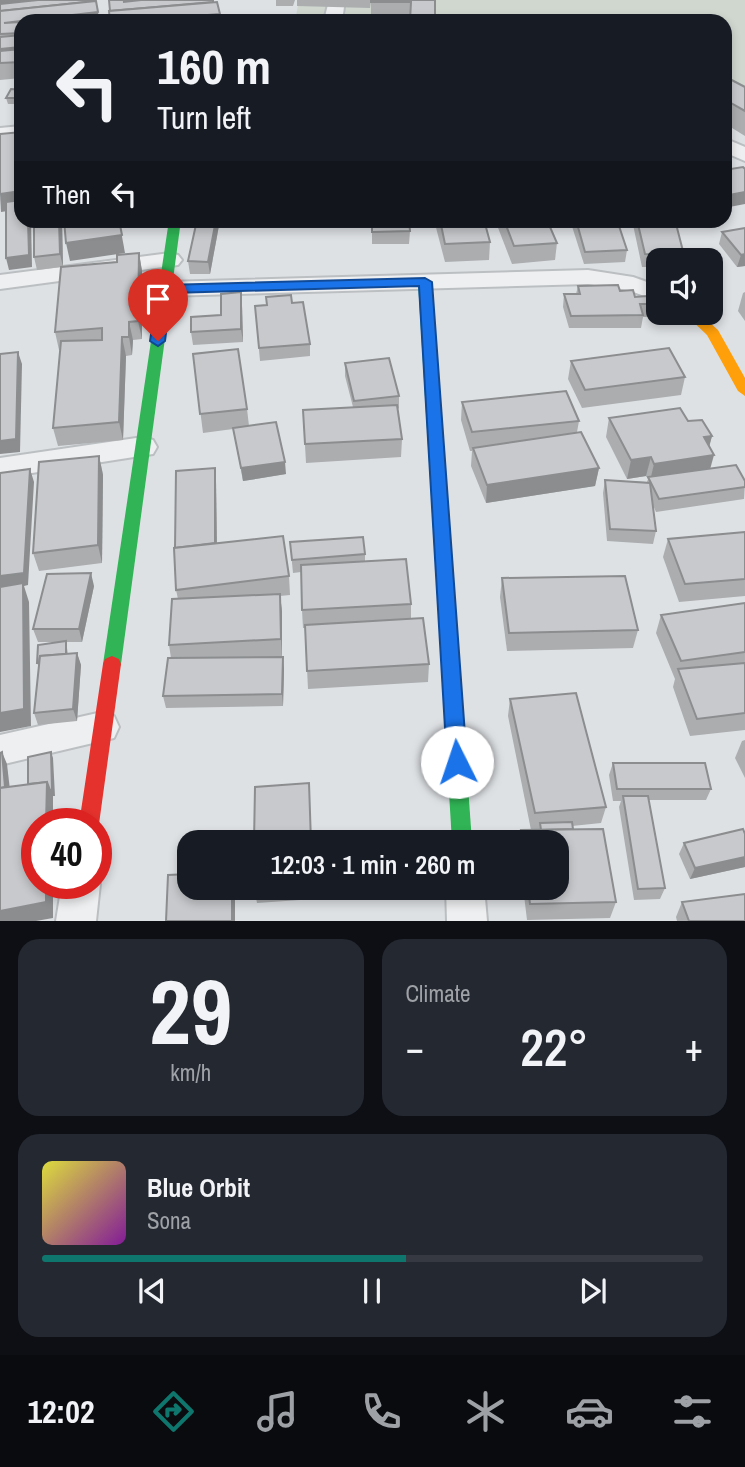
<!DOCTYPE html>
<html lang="en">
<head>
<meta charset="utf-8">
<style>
	body { margin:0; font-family:"Archivo Narrow",sans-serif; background:#242831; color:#f1f3f6; height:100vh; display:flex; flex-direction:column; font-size:26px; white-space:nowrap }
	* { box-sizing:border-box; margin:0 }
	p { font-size:23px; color:#9ea1a6 }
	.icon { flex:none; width:38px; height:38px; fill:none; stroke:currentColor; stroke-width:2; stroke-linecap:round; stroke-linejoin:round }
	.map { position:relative; height:921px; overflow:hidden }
	.panel { display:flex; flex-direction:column; gap:18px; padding:18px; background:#0d0f14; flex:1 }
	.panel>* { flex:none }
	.banner { position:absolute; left:14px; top:14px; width:718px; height:214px; border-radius:21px; box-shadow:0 4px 10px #0003; background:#171b24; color:#f1f3f6; overflow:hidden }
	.fabs { position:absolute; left:646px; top:248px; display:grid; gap:14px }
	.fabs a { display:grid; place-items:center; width:77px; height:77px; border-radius:14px; background:#171b24; box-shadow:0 4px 10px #0003; font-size:35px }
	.speed { position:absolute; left:21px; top:808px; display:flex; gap:14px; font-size:35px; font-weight:700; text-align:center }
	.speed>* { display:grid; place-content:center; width:91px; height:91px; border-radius:50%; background:#171b24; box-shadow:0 4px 10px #0003; line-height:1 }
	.speed .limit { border:10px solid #d22; background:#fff; color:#111 }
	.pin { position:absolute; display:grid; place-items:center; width:60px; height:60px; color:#fff; margin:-72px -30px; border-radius:50% 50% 50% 0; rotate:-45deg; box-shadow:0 0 7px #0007 }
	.pin .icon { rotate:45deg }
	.me { position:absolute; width:77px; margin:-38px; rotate:356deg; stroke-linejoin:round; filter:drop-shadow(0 0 5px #0008) }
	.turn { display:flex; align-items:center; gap:24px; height:147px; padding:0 28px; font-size:32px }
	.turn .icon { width:91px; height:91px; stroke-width:2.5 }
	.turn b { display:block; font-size:49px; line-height:60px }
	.then { display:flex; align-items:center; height:66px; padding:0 28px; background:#0003; gap:14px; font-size:26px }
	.big { font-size:52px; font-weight:600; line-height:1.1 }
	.panel .tile { flex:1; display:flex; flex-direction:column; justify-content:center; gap:10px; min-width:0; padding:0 24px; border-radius:21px; background:#242831 }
	.panel .dial { align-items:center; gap:0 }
	.dial b { font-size:91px; line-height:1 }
	.song { display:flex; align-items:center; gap:21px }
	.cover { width:84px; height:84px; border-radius:10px; background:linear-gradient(135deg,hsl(60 70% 55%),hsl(290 70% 35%)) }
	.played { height:7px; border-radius:4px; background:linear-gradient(90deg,#0f766e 55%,#363941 55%) }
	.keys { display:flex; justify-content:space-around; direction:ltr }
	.heat { display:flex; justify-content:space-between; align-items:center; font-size:38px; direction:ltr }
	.panel .tiles { flex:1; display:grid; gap:18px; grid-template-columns:1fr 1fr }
	.tile:last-child { grid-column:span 2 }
	.trip { position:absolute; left:177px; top:830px; width:392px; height:70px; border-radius:21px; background:#171b24; box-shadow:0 4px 10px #0003; font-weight:600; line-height:70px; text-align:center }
	.tabs { display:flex; height:112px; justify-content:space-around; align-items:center; background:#090b0e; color:#9ea1a6 }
	.tabs .icon { width:49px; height:49px }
	.tabs .current { color:#0f766e }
	.tabs b { font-size:32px; color:#f1f3f6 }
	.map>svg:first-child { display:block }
	.green { fill:#cfd7cf }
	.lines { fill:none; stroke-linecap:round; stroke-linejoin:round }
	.street-casing { stroke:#bcbfc2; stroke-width:4 }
	.street { fill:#eeeff0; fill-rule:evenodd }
	.fast { fill:#30b455; fill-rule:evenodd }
	.slow { fill:#ff9f0a; fill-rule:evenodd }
	.jam { fill:#e5322d; fill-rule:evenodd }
	.wall { fill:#abadaf }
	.shaded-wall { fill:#8b8d8f }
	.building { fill:#c7c9cc; stroke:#8b8d8f; stroke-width:2 }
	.route { fill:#1a73e8; stroke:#114b97; stroke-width:2 }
</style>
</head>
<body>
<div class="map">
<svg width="745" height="921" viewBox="0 0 745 921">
	<rect width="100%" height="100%" fill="#dee1e4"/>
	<path class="green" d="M299,0H745V124L725,113L724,21H295Z"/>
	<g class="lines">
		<defs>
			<g id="street">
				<path d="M329,0H345L342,21H324Z"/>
				<path d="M21,126V138L0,140V128Z"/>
				<path d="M724,138L745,147V161L724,152Z"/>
				<path d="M170,253L178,255L182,260L178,265L0,289V275Z"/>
				<path d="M588,270L633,277L658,286V301L628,290L588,284L165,296L157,294L153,289L157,284L165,282Z"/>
				<path d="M143,437L153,440L157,447L153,454L0,478V458Z"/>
				<path d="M102,712L114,716L119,727L114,738L0,765V735Z"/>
				<path d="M96,875L100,884L96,921H56L62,884H96Z"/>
				<path d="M446,887H484L487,921H447Z"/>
			</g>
		</defs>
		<use href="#street" class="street-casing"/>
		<use href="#street" class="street"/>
		<g class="fast">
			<path d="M169,220H181L121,664L119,669L112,672L105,669L103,664Z"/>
			<path d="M425,278L432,282L472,842H452L418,282Z"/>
		</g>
		<path class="slow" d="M684,313H699L718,330L745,378V396L738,391L707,335Z"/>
		<path class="jam" d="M112,656L119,659L121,664L99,824L96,831V824H79L103,664L105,659Z"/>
	</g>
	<g class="wall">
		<path d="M0,0L101,15L102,21H21V78L0,80Z"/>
		<path d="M276,0H295L293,6H276Z"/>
		<path d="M297,0H371L370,8L297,6Z"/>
		<path d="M371,0H435L410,18L371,17Z"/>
		<path d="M213,2L220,14L221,21H110V11Z"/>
		<path d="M724,76L745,87V136L724,123Z"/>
		<path d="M21,90V104H8L6,98Z"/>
		<path d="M34,220H62L63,267L117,262L139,253L142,271V339L133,340L132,355L126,356L123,440L58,446L53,428L60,350H59L55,332L61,267L37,270L34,257Z"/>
		<path d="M220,220L210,274H190L188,261Z"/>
		<path d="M372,220L410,231L409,244H372Z"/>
		<path d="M434,220H484L490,242L489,260L445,262Z"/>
		<path d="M495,220H547L557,243L555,260L512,264Z"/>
		<path d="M570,220H617L627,250L625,262L584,264Z"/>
		<path d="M632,220H675L684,255L683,261H658V267H642Z"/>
		<path d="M745,228V266L737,267L719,244L722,232Z"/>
		<path d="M578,286L620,291L635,297L651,304L648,317H643L641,328H569L563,307L564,294H576Z"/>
		<path d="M745,292V321L738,311L743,293Z"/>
		<path d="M242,305L243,342L193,345L191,332Z"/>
		<path d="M255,306L310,344V356L260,361Z"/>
		<path d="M193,354L247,409L249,426L286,474L243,481L233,429L203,433Z"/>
		<path d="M571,361L685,377L681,395L582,408L568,379Z"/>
		<path d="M345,363L399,396V408L398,409L402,439L401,457L306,463L303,410L353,407L345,376Z"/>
		<path d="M462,402L579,421L577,432L599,468L595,486L486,503L471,466L472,451H470L461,420Z"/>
		<path d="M609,418L688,421L712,436L709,446L710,468L745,481L744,499L656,512L653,505L656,531L653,544L607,541L603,493L605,480L647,482L648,479L646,476L627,479L606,437Z"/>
		<path d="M99,456L103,475L102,563L39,571L33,553Z"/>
		<path d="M216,481L217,543L289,576L290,595L280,596L282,612V657L284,669L283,706L166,708L163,696L171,658L169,645L178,599L176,590Z"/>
		<path d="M745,532V596L679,602L663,557L668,539Z"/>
		<path d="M290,542L365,554V561L411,604V619L429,664L428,682L308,689L305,628H303L302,610L301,572L293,573Z"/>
		<path d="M502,578L638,630L633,648L507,651L500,597Z"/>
		<path d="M94,586L82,642H66L68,654L77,653L81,665L77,721L38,725L34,713L39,667L37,663L60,642H38L33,629Z"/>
		<path d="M745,603V730L690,736L673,687L675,679L656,633L661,615Z"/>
		<path d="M510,699L606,807L601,823L572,826L573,829L616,902L610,918L527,920L523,887H556V842H519L521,830H539V829L531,830L508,716Z"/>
		<path d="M745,740V778L735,758L742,741Z"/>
		<path d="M613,763L711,789L706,800H649L665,888L660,899L634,900L619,807L621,801H613L609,775Z"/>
		<path d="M745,834V867L690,879L679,854L684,843Z"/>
		<path d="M254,887H314V899L257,903Z"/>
		<path d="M682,902L745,921H677L676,917Z"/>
	</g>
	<g class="shaded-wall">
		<path d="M0,0H94L0,12Z"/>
		<path d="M95,0L100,21L4,25Z"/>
		<path d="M21,47V62L0,63V49Z"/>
		<path d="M21,191V209L1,212L0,194Z"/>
		<path d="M745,192V204L724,208V196Z"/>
		<path d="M28,220H31L32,267L9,270L6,258Z"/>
		<path d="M59,220H62L63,267L60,254Z"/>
		<path d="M119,220L125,253L70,261L66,243Z"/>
		<path d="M216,220H220L210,274L208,262Z"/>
		<path d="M139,253L142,271V339L138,321Z"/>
		<path d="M745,254V266L737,267L741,255Z"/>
		<path d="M241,292L242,305L243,342L241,329Z"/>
		<path d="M129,322L133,340L132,355L129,337Z"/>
		<path d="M122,337L126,356L123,440L119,422Z"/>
		<path d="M18,352L22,364L20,452L0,454V441Z"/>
		<path d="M712,436L707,455L704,437Z"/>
		<path d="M714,455L709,473L650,481L654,464Z"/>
		<path d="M99,456L103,475L102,563L98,545Z"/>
		<path d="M651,457L646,476L627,479L631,460Z"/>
		<path d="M285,462L286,474L243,481L241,468Z"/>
		<path d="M215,468L216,481L217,557L215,544Z"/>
		<path d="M599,468L595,486L486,503L487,485Z"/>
		<path d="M30,469L34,482L28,585L24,586L29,602L31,726L0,732V576Z"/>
		<path d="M91,573L94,586L82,642L79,629Z"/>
		<path d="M280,594L282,612V657L281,639Z"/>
		<path d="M77,653L81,665L77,721L73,709Z"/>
		<path d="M283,657L284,669L283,706L282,694Z"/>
		<path d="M2,752L7,764L11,799L0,802Z"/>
		<path d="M51,752L53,758L55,796H53V824H46L47,782Z"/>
		<path d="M745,857V867L690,879L695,868Z"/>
		<path d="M46,884H53V918L36,921H0V911Z"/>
		<rect x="232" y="887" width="3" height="34"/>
	</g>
	<g class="building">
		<path d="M38,0H95V1L0,11V4Z"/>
		<path d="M109,0H136L123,2L141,0H213V2L110,11Z"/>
		<path d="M371,0H435V21H410L411,2H371Z"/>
		<path d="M96,1L98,12L4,23L21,22V33L0,34V11Z"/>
		<path d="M217,2L220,14L133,21H110L109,11Z"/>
		<path d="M101,15V21H29Z"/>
		<path d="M219,16L220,21H160Z"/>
		<path d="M21,35V47L0,49V37Z"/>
		<path d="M21,49V62L0,63V51Z"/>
		<path d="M724,76L745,87V111L724,99Z"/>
		<path d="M11,89L21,90V98H6Z"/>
		<path d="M21,132V191L0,194V134Z"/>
		<path d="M743,167L745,169V192L724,196V170Z"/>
		<path d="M21,200V220H28L29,255L6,258V202Z"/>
		<path d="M34,220H59L60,254L34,257Z"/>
		<path d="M64,220H119L122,235L66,243Z"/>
		<path d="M197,220H216L208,262L188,261Z"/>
		<path d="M372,220H409L410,231L372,232Z"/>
		<path d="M440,220H484L490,242L445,244Z"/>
		<path d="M504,220H547L557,243L514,246Z"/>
		<path d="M576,220H617L627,250L585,252Z"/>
		<path d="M637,220H675L684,255L645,254Z"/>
		<path d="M745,228V254L741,255L722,232Z"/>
		<path d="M139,253L138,321L129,322V337H122L119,422L53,428L61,341L102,340V328L55,332L61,267L117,262V255Z"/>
		<path d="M618,285L620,291L633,290L635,297L647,296L651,304H640L643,315L571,316L564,294H580L578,286Z"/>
		<path d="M241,292V329L191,332V317L221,315V294Z"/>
		<path d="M291,295L292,303L303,302L310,344L259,348L255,306L267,305L266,297Z"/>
		<path d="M669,348L685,377L585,390L571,361Z"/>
		<path d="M238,349L247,409L200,414L193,354Z"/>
		<path d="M18,352L16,439L0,441V354Z"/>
		<path d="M389,358L399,396L354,401L345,363Z"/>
		<path d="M566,391L579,421L472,432L462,402Z"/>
		<path d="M397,405L402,439L305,444L303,410Z"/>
		<path d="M680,408L688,421L702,420L712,436L704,437L714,455L654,464L651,457L631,460L609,418Z"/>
		<path d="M276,422L285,462L241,468L233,428Z"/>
		<path d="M581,432L599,468L487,485L473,448Z"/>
		<path d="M99,456L98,545L33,553L39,462Z"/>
		<path d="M736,465L745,481V487L659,499L648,477Z"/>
		<path d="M215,468V543L175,548L176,471Z"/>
		<path d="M30,469L24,573L0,576V473Z"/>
		<path d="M605,480L650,483L656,531L610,529Z"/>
		<path d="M745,532V579L685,584L668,539Z"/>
		<path d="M283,536L289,576L176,590L174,548Z"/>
		<path d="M363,537L365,554L292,560L290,542Z"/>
		<path d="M406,559L411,604L302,610L301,565Z"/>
		<path d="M91,573L79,629H33L47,574Z"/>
		<path d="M625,576L638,630L509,633L502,578Z"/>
		<path d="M23,583L24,709L0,713V587Z"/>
		<path d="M280,594L281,639L169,645L172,599Z"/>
		<path d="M745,603V652L681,661L661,615Z"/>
		<path d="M423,618L429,664L307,671L305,625Z"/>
		<path d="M66,641V654L40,656L39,663H37L38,645Z"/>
		<path d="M77,653L73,709L34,713L40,656Z"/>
		<path d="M283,657L282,694L163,696L168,658Z"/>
		<path d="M745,663V713L697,719L678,669Z"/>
		<path d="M576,693L606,807L535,813L510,699Z"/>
		<path d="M2,752L5,787L0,788V753Z"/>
		<path d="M51,752L52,790H50L47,782L28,784V757Z"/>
		<path d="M613,763H705L711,789H617Z"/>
		<path d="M47,782L46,824H37V884H46V902L0,911V788Z"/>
		<path d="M309,783L311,842H254L255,787Z"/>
		<path d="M623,796H648L665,888L638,889Z"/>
		<path d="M572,822L573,829L541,830L540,823Z"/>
		<path d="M603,829L616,902L530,904L528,887H556V842H523L521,830Z"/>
		<path d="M743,829L745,834V857L695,868L684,843Z"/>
		<path d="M189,874V887H232V921H166L168,875Z"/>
		<path d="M745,894V921H689L682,902Z"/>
	</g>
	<path class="route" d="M425,278L432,282L467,762L464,768L457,771L449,768L447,762L419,286L171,293L165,341L158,346L150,341L158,289L165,285Z"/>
</svg>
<div class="fabs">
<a><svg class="icon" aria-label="sound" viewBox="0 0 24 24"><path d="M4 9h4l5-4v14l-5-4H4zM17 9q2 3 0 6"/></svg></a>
</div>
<div class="speed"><div class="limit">40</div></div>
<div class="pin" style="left:158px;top:341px;background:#d93025"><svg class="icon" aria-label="arrive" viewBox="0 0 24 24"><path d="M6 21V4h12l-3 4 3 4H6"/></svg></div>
<svg class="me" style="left:457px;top:762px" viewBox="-20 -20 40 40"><circle r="19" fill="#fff"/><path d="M0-13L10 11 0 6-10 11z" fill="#1a73e8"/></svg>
<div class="trip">12:03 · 1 min · 260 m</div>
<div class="banner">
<div class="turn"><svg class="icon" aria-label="left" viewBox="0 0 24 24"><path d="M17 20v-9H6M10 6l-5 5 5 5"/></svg><div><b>160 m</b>Turn left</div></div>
<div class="then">Then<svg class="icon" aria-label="left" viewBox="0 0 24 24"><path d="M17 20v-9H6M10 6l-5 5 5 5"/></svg></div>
</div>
</div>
<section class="panel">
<div class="tiles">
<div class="tile dial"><b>29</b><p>km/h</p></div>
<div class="tile"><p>Climate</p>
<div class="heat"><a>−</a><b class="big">22°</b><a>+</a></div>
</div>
<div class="tile">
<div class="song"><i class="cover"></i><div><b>Blue Orbit</b><p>Sona</p></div></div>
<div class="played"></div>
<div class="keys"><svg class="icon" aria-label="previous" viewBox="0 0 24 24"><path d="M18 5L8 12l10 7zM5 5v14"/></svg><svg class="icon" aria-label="pause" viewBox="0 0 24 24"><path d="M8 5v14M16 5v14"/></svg><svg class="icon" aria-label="next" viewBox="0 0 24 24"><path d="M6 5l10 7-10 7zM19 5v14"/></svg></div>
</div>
</div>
</section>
<nav class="tabs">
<b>12:02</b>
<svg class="icon current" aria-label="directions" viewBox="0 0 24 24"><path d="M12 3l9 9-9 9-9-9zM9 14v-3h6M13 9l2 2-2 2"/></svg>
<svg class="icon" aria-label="music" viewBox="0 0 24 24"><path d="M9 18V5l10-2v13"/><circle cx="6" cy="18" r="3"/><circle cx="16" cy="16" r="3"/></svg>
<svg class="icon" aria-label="phone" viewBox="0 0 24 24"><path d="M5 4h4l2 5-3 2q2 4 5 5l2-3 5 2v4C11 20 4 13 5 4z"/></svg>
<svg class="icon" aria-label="climate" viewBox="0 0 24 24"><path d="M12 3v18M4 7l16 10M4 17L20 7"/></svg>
<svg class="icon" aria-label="car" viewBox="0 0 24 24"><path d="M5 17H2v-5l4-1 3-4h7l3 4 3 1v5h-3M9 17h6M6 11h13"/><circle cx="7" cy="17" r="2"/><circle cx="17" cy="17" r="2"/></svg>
<svg class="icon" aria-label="filters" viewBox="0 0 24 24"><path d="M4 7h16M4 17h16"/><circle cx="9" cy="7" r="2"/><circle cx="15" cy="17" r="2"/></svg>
</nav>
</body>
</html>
